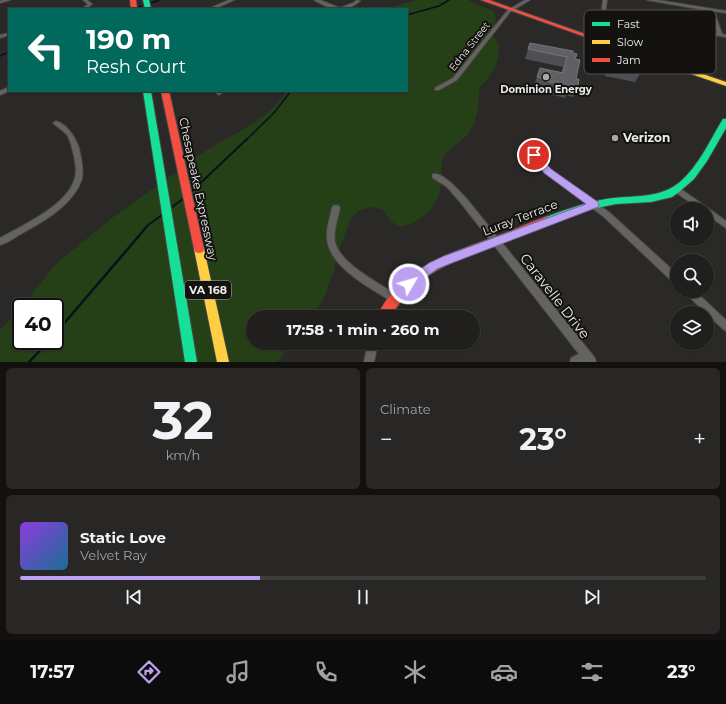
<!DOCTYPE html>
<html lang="en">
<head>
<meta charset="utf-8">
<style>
	body { margin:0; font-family:Montserrat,sans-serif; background:#282726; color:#f1f3f6; height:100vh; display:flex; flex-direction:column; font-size:15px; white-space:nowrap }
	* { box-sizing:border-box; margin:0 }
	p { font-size:13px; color:#a2a2a4 }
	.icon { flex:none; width:22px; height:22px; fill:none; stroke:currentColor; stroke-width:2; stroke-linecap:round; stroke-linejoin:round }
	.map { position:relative; height:362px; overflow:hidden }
	.details { display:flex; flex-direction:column; gap:6px; padding:6px; background:#121110; flex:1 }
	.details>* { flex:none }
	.hud { position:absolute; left:8px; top:8px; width:400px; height:84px; border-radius:0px; box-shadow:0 1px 3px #0004,0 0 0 1px #3d3d3b; background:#00695c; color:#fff; overflow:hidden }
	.controls { position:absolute; left:670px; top:202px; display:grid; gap:8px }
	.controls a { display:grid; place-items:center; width:44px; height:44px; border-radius:50%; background:#201f1d; box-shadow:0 1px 3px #0004,0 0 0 1px #3d3d3b; font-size:20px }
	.speed { position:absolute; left:12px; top:298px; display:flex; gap:8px; font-size:20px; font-weight:700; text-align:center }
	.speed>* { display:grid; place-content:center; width:52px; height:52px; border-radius:50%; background:#201f1d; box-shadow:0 1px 3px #0004,0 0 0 1px #3d3d3b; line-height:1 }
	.speed .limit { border:2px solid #111; border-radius:6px; background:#fff; color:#111 }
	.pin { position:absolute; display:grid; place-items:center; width:34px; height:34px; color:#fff; margin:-17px; border:2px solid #fff; border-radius:50%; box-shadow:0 1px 4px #0007 }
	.me { position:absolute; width:44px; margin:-22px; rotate:52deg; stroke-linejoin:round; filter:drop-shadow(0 0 3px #0008) }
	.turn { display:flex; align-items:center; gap:14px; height:84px; padding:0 12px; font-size:18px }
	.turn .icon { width:52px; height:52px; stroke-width:2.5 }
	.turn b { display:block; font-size:28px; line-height:34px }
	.big { font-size:30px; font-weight:700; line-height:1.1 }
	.details .widget { flex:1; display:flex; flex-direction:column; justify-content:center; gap:6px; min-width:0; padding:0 14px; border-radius:6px; background:#282726 }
	.details .dial { align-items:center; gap:0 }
	.dial b { font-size:52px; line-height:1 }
	.song { display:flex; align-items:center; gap:12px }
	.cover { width:48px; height:48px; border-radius:6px; background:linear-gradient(135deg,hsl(270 70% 55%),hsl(200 70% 35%)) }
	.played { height:4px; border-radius:2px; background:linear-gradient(90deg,#bca0f2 35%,#3d3d3b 35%) }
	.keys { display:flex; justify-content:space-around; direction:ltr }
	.heat { display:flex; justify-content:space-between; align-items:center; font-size:22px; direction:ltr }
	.details .tiles { flex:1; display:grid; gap:6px; grid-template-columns:1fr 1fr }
	.widget:last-child { grid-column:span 2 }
	.trip { position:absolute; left:246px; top:310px; width:234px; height:40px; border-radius:20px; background:#201f1d; box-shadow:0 1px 3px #0004,0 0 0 1px #3d3d3b; font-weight:700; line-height:40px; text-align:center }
	.tab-bar { display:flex; height:64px; justify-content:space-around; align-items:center; background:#0d0c0c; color:#a2a2a4 }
	.tab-bar .icon { width:28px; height:28px }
	.tab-bar .active { color:#bca0f2 }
	.tab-bar b { font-size:18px; color:#f1f3f6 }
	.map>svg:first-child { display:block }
	.green { fill:#253f17 }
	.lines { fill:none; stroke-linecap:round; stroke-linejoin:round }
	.stream-far2 { stroke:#041418; stroke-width:1.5 }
	.stream-far1 { stroke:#041418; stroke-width:2 }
	.stream { stroke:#041418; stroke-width:2.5 }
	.street-casing { stroke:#474644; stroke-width:2 }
	.fast-casing { stroke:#474644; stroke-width:2 }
	.slow-casing { stroke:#474644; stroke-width:2 }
	.jam-casing { stroke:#474644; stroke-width:2 }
	.street { fill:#646361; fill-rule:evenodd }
	.fast { fill:#16e098; fill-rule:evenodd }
	.slow { fill:#ffcf43; fill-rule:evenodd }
	.jam { fill:#f24e42; fill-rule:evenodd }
	.wall { fill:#4f4e55 }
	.building { fill:#605f65; stroke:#76757a }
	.route { fill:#bca0f2; stroke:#7a689d }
	.poi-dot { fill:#a9a8a5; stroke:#131210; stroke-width:1.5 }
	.labels { text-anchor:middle; stroke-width:4; stroke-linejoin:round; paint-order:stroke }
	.far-street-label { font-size:10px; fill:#edece9; stroke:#131210 }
	.far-poi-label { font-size:10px; font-weight:bold; fill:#edece9; stroke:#131210 }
	.shield { fill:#131210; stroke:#acaba8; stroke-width:1 }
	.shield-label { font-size:11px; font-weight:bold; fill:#edece9 }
	.poi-label { font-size:12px; font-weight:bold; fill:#edece9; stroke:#131210; text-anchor:start }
	.street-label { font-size:12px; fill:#edece9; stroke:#131210 }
	.near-street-label { font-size:14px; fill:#edece9; stroke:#131210 }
	.key { fill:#131210; stroke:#545351; stroke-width:1 }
	.key-label { font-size:11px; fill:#edece9 }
</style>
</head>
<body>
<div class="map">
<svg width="726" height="362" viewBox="0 0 726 362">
	<rect width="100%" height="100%" fill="#2a2927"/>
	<path class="green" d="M417,0H468L495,12L496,23C489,32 493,33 497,42C500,46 499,53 498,57C496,70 486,80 479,89C480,103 477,122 468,134C461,143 450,146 444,157C439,164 443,173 442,181C438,207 424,222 399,227L390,220L383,210L372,207L360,210L351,218L337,255L334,271L323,300L310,317H253V343H291L278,362H0V330L21,308V341H55V307H21L57,263L112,218L201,154C232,133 266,123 287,91H407V9H385Z"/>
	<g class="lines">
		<g class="stream-far2">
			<path d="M151,3L159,0"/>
			<path d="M138,7L142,6"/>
			<path d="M407,15L439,6L449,0"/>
			<path d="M0,56L9,52"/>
			<path d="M246,140L273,114L291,91"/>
		</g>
		<g class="stream-far1">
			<path d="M192,191L247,139"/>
			<path d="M172,207L183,199"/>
			<path d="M137,238L148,225L162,215"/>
		</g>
		<g class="stream">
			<path d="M55,334L138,237"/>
			<path d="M29,362L49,341"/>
		</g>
		<defs>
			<g id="street">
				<path d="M3,0H10L0,3V1Z"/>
				<path d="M83,0H87L92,4L86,9H82L88,4Z"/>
				<path d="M229,0H234L214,9H208Z"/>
				<path d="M314,0H320L340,8L353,3L357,0L360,1C346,14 328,9 314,0Z"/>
				<path d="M525,0H530L510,12L457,80L439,90H435V88L453,78L508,10Z"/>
				<path d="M603,0H607L605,15L717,33L710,11L647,0H657L726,11V13L714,11L722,34L726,35V37L605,18L602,40L598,41Z"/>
				<path d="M9,33V35L0,38V35Z"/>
				<path d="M9,87V91L0,95V91Z"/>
				<path d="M218,91H225L219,95L216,93Z"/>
				<path d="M56,121C68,125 75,137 79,148C81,158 84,169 82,179C73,206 42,222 19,235C13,239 7,243 0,245V238C23,225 69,205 75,177C77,170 75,162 74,156C72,149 71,141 67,135C63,130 57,127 53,123Z"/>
				<path d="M532,153H536L550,169L610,213L677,274V284L674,283L604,217L546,173L532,157L531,155Z"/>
				<path d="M433,174C443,172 459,191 466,198L595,358L596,362H570L571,358L579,354L460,202L447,187L433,178L432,176Z"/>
				<path d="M678,187L726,221V228L707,215V209H700L675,192L674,190L675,188Z"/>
				<path d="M336,205L339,206L340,208C338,219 333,231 335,242C340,264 379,283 397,295L398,298L397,301L394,302L391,301C370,288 328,266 327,238C326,228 330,218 332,208L333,206Z"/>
				<path d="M685,291H695L726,320V331L723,329L686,294Z"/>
				<path d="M368,343H378L374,362H364Z"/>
			</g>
			<g id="fast">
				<path d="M143,0H149L151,9H145Z"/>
				<path d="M143,91H151L197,362H185Z"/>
				<path d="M723,119H726V128L707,161L694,179L679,192L672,197L651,202L616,204L592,209L546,225L543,224L541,221L543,218C562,211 581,204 601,200C628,194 657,201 680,182C699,166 710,140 723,119Z"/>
			</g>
			<g id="slow">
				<path d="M647,55L726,82V86L645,58V56Z"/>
				<path d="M199,245L203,246L204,249L229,362H217L194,249L195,246Z"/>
			</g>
			<g id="jam">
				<path d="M130,0H136L137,9H131Z"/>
				<path d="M481,0H489L650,57L645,58Z"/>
				<path d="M161,91H169L204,249L203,252L199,253L195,252L194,249Z"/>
				<path d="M546,217L549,218L551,221L549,224C510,240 456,255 422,280C409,291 399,303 390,317H377C398,269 453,252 498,236C514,230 530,222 546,217Z"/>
			</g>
		</defs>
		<use href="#street" class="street-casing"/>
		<use href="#fast" class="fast-casing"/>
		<use href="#slow" class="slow-casing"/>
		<use href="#jam" class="jam-casing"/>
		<use href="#street" class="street"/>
		<use href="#fast" class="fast"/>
		<use href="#slow" class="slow"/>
		<use href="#jam" class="jam"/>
	</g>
	<g class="wall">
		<path d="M530,43L573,53L575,59L576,79L578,86L573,97L566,95L565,98L542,92V90L533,88L540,68L561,72L563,67L525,59Z"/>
		<path d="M610,58L640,74L635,82L605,76L606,66Z"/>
	</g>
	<path class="building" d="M530,43L573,51V53L577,54L575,59L580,60L576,79H579L578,86L570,84V87L546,81L547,79L537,77L540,68L563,73L567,57L528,49Z"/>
	<path class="route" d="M534,152L537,153L551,169L598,202L599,205L598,207L452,263L437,269L413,287L409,289L405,287L403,284L405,280L429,263L444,256L586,204L544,173L530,155Z"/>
	<g class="poi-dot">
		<circle cx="546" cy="77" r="4"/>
		<circle cx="615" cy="138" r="4"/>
	</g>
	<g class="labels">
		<g class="far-street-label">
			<text transform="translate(469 46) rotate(-52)" y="4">Edna Street</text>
		</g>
		<g class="far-poi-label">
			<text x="546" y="93">Dominion Energy</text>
		</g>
		<rect class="shield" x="185" y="281" width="46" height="18" rx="3"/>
		<g class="shield-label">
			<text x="208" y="294">VA 168</text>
		</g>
		<g class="poi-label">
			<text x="623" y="142">Verizon</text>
		</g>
		<g class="street-label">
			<text transform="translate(198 189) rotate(78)" y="4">Chesapeake Expressway</text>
			<text transform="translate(520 218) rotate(-21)" y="4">Luray Terrace</text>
		</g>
		<g class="near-street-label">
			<text transform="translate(555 296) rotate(52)" y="5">Caravelle Drive</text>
		</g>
	</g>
	<rect x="584" y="10" width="132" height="64" rx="6" class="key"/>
	<rect x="592" y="22" width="18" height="4" fill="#16e098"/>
	<rect x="592" y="40" width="18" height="4" fill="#ffcf43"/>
	<rect x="592" y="58" width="18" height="4" fill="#f24e42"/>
	<g class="key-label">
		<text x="617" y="28">Fast</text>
		<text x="617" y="46">Slow</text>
		<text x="617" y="64">Jam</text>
	</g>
</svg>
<div class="controls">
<a><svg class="icon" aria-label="sound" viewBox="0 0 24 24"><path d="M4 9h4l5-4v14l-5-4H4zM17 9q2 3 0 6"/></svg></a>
<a><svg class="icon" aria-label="search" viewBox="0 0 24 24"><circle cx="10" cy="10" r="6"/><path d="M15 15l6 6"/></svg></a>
<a><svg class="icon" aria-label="layers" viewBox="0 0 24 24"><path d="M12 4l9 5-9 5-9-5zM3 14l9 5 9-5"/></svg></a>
</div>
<div class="speed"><div class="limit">40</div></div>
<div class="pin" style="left:534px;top:155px;background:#d93025"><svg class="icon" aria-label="arrive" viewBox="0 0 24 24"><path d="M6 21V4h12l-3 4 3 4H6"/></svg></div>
<svg class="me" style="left:409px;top:284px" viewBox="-20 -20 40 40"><circle r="17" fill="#bca0f2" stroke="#fff" stroke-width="3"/><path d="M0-11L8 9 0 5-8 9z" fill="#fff"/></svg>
<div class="trip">17:58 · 1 min · 260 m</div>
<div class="hud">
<div class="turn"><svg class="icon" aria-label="left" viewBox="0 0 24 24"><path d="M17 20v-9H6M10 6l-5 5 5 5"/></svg><div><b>190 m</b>Resh Court</div></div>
</div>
</div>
<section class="details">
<div class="tiles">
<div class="widget dial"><b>32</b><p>km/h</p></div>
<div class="widget"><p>Climate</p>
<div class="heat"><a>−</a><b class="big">23°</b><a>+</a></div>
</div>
<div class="widget">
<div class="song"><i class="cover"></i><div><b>Static Love</b><p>Velvet Ray</p></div></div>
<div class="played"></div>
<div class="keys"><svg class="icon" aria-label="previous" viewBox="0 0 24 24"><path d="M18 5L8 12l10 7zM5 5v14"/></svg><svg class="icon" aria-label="pause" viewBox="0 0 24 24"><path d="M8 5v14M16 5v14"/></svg><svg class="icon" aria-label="next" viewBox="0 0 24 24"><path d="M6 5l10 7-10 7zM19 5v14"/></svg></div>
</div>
</div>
</section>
<nav class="tab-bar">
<b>17:57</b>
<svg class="icon active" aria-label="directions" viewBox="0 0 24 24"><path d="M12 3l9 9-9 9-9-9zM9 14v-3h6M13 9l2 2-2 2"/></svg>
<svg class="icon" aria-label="music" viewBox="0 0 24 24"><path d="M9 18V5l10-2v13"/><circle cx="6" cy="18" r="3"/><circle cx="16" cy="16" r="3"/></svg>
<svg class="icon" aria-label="phone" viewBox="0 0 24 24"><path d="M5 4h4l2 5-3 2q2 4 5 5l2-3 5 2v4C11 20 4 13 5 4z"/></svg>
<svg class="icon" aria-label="climate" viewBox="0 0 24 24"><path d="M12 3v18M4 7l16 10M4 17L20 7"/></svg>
<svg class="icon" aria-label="car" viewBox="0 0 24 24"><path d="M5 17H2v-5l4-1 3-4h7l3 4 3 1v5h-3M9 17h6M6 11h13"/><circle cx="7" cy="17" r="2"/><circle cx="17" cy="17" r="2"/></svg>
<svg class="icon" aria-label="filters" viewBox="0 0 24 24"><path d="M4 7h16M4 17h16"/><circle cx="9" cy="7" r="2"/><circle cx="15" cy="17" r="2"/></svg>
<b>23°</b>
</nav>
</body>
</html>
